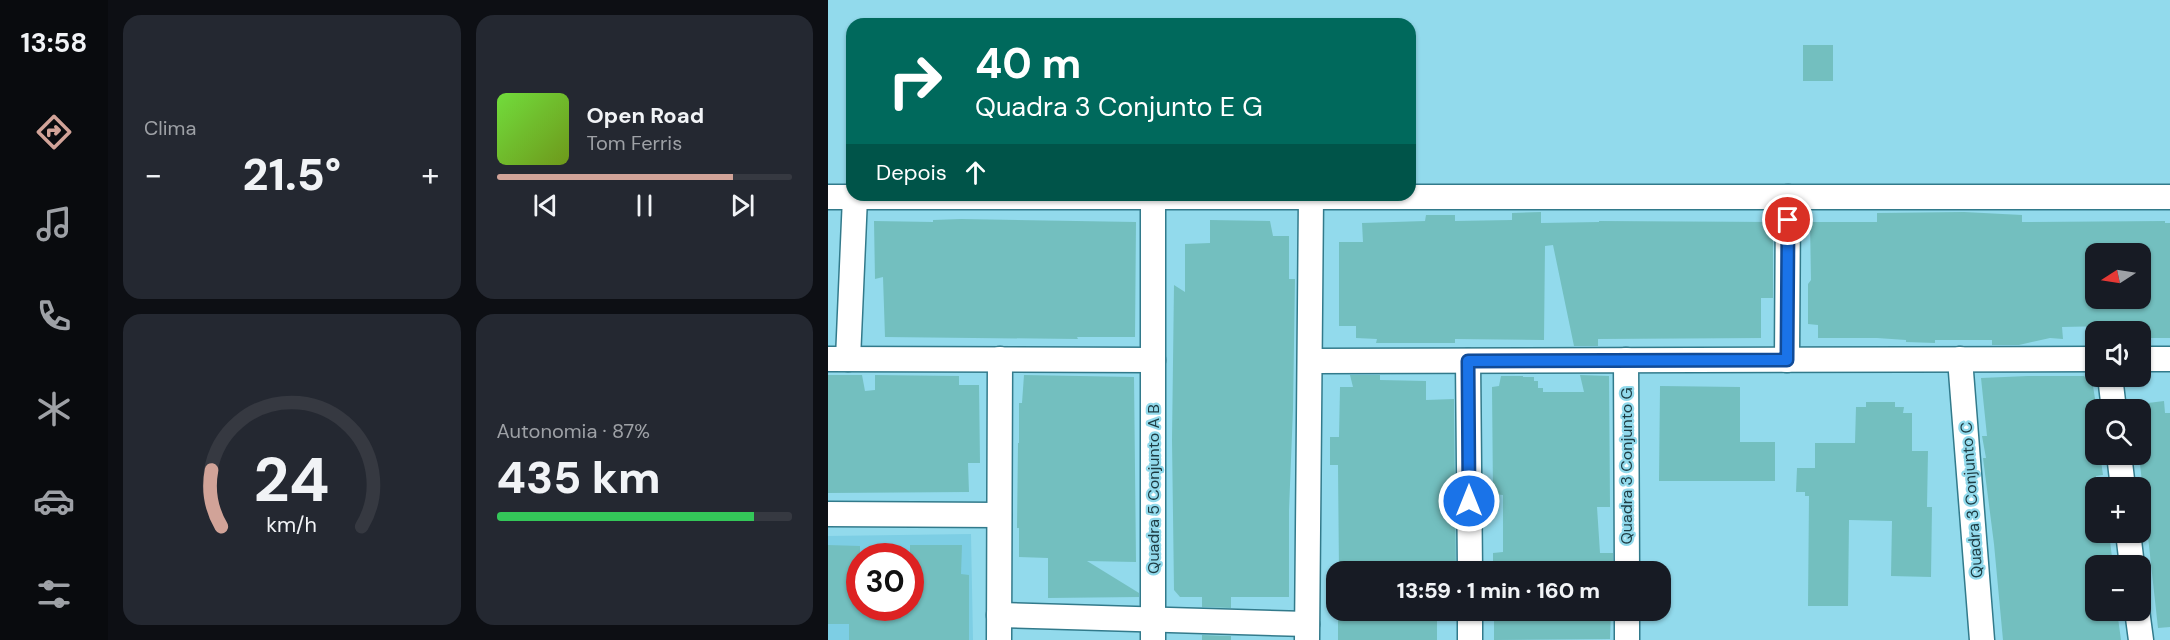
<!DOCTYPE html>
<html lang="pt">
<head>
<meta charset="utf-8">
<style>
	body { margin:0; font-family:"DM Sans",sans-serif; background:#242831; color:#f1f3f6; height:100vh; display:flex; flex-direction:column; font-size:22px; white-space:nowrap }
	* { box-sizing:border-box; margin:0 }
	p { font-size:20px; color:#9ea1a6 }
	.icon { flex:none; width:33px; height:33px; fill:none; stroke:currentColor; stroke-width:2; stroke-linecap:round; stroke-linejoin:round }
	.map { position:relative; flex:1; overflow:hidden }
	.panel { display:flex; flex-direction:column; gap:15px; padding:15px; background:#0d0f14; width:720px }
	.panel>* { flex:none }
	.banner { position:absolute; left:18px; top:18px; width:570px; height:183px; border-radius:18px; box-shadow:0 2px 4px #0004; background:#00695c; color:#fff; overflow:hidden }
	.needle { width:39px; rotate:258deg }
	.controls { position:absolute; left:1257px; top:243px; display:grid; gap:12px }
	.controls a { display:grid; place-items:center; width:66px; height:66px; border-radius:12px; background:#171b24; box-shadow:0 2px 4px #0004; font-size:30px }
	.speed { position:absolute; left:18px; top:543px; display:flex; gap:12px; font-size:30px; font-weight:700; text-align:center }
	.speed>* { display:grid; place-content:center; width:78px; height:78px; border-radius:50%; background:#171b24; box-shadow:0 2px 4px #0004; line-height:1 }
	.speed .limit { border:9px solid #d22; background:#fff; color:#111 }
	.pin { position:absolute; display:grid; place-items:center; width:51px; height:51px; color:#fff; margin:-26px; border:3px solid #fff; border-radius:50%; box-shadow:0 2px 6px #0007 }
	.me { position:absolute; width:66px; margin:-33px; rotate:0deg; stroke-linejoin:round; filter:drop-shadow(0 0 4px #0008) }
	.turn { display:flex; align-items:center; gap:21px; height:126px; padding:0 30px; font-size:27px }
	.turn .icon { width:78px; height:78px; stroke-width:2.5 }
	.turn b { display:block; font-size:42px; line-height:51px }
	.then { display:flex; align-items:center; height:57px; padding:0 30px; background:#0003; gap:12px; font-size:22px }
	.big { font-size:45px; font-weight:800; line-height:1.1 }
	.panel .widget { flex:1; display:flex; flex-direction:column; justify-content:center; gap:9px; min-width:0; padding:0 21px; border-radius:18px; background:#242831 }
	.panel .dial { align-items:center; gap:0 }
	.dial svg { height:156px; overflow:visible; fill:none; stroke:#363941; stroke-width:7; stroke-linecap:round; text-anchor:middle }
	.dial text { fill:#f1f3f6; stroke:none }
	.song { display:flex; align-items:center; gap:18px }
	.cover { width:72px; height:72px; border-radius:9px; background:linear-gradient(135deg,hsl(100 70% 55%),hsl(80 70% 35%)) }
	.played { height:6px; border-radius:3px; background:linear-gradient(90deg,#d1a398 80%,#363941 80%) }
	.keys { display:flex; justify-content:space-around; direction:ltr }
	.heat { display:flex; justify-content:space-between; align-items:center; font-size:33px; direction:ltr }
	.charge { height:9px; border-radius:4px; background:linear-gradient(90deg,#34c759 87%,#363941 0) }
	.panel .tiles { flex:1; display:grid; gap:15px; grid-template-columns:repeat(2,1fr) }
	.trip { position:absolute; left:498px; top:561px; width:345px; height:60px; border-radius:18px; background:#171b24; box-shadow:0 2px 4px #0004; font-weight:800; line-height:60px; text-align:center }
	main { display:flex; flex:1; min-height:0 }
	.dock { display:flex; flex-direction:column; width:108px; justify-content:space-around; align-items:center; background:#090b0e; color:#9ea1a6 }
	.dock .icon { width:42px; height:42px }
	.dock .on { color:#d1a398 }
	.dock b { font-size:27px; color:#f1f3f6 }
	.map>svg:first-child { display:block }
	.built { fill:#7dcee4; fill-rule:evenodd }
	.building { fill:#73bfbf; fill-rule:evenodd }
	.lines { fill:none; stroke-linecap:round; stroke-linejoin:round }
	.minor-casing { stroke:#327a8b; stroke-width:27 }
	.minor { stroke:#fff; stroke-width:24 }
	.route-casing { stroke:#114b97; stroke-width:15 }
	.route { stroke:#1a73e8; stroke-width:10 }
	.labels { text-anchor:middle; stroke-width:4.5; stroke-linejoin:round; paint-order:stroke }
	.street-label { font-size:16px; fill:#1d3b42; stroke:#92daec }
</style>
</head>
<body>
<main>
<nav class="dock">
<b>13:58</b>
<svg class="icon on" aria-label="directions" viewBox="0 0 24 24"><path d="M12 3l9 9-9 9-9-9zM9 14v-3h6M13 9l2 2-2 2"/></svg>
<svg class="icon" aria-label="music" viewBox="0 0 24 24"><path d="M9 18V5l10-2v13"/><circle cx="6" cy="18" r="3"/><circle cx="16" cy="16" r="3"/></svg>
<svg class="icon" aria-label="phone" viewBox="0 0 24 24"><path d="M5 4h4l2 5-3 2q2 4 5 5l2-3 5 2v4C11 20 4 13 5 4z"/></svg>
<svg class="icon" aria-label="climate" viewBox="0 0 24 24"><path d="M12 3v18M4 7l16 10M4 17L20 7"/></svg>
<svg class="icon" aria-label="car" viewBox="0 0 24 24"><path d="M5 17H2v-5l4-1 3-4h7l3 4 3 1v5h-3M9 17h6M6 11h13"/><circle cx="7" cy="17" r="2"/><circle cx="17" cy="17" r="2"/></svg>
<svg class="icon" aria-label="filters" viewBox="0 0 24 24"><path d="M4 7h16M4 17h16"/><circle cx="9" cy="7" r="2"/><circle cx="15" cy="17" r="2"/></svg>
</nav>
<section class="panel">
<div class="tiles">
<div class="widget"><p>Clima</p>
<div class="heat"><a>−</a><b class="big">21.5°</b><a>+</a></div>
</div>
<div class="widget">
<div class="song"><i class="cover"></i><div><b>Open Road</b><p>Tom Ferris</p></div></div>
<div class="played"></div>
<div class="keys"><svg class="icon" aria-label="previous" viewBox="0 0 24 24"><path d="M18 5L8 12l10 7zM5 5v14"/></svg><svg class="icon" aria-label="pause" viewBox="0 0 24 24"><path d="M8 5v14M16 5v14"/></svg><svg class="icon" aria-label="next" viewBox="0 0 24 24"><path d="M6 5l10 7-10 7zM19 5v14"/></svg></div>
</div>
<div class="widget dial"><svg viewBox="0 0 100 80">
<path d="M14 69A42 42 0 1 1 86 69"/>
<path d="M14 69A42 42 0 0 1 9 40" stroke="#d1a398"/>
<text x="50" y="56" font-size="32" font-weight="700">24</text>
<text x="50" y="72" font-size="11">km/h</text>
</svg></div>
<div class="widget"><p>Autonomia · 87%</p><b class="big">435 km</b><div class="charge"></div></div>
</div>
</section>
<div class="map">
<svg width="1342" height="640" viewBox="0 0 1342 640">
	<rect width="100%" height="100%" fill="#92daec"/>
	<path class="built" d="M143,534L145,640H0V536ZM32,556H82V608H32Z"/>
	<g class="building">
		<rect x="975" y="45" width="30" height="36"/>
		<path d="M713,212V223L771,222V221L945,222V298H933V338L770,339V346H746L725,245L717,246L716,340L627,339V343H548L549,339L528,338V326H511V242H535L534,223L597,221L598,215H627V221L684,220V213Z"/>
		<path d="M1136,212L1194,215V222L1337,221V223H1342V338H1312V332H1279V326L1234,327L1235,339L1222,338L1191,345H1164V340H1107V343L1078,342V340L1049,338H990V325L980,324V284L983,280L982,222H1049V213ZM1268,254H1312V298H1268Z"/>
		<path d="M133,219L308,222L307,337H249L250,339L57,337L55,277L47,279L46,221L105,222V220Z"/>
		<path d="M382,220L442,221L445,236H461V279H467L465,409L461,510V597H403V608L374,607V597H352L346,590L344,440L346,285L357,292V244L382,243Z"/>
		<path d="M0,375H34L37,391L47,390V375L131,376V385H151L152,463H140L141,492L0,493Z"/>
		<path d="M196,375L306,377L308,562L259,561L311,593V597L220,598V558L191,557V528H189L190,443H191V403H194Z"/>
		<path d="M522,375H552V380L598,381V400L626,399L628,572H577V562H529V572H511L510,465H502V437H511L512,387H525Z"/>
		<path d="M752,375L781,376L782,507H769L772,553H785V572H665V553L675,552V495L665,494L664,387L671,386L673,376H695V377H706V381H710V388H715V392H756Z"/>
		<path d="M1200,376H1256L1265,386L1268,405V454H1272L1275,475L1268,476V532H1281L1285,566H1268V610H1287V618H1290L1293,640H1175L1166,544L1155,458H1158L1154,436H1159L1153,378Z"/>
		<path d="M832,386L912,387V442H947V481H831Z"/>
		<path d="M1336,401L1337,413H1342V627L1330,628L1312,464V404Z"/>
		<path d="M1038,402H1067V407H1076L1075,413H1084V451H1100L1099,507H1104L1103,577L1063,576L1064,521L1021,520L1020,606H980L981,496H977V492H968L969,468H987V443H1027L1028,407H1038Z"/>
		<path d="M0,545L32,546V608H82V545H134L133,574L141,575V640H21V624H0Z"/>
		<path d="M510,610L609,613V640H510Z"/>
		<path d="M666,610H783L782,639L666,640Z"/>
		<path d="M374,635L403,636V640H374Z"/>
	</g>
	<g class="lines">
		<defs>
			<g id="minor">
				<path d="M0,197H1342"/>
				<path d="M0,359L325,360"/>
				<path d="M20,359L27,197"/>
				<path d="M1132,359L1154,640"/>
				<path d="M1312,359H1342"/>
				<path d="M798,360L799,572"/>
				<path d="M959,360L960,197"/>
				<path d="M482,361L1268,359"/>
				<path d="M640,361L642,572"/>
				<path d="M1282,376L1286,410"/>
				<path d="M1291,454L1295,488"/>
				<path d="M0,514L171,515"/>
				<path d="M1300,532L1304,566"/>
				<path d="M642,610V640"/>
				<path d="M799,610V640"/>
				<path d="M1309,610L1313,640"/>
				<path d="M171,615L479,624"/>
				<path d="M171,640L172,359"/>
				<path d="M325,640V197"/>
				<path d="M479,640L483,197"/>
			</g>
		</defs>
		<use href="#minor" class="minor-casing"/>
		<use href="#minor" class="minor"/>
	</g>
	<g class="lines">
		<defs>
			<path id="route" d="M641,501L640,361L959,360L960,220"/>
		</defs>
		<use href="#route" class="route-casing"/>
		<use href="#route" class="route"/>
	</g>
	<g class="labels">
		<g class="street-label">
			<text transform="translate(798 466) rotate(-90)" y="6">Quadra 3 Conjunto G</text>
			<text transform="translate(325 489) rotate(-90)" y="6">Quadra 5 Conjunto A B</text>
			<text transform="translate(1143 500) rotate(-94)" y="6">Quadra 3 Conjunto C</text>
		</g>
	</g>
</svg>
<div class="controls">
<a><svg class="needle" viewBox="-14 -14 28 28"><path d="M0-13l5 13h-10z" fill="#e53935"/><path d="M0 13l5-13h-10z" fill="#9ea1a6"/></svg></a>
<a><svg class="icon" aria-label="sound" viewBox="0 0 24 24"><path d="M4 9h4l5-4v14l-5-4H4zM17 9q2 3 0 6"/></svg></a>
<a><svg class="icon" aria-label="search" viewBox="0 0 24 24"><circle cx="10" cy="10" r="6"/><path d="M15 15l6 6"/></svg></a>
<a>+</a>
<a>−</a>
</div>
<div class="speed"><div class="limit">30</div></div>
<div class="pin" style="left:960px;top:220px;background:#d93025"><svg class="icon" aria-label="arrive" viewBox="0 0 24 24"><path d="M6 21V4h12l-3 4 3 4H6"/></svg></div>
<svg class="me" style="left:641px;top:501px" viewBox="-20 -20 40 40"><circle r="17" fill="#1a73e8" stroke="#fff" stroke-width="3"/><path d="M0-11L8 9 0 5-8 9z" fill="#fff"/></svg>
<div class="trip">13:59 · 1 min · 160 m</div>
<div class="banner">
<div class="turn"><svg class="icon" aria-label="right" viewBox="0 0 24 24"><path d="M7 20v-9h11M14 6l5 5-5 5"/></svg><div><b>40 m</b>Quadra 3 Conjunto E G</div></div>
<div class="then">Depois<svg class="icon" aria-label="ahead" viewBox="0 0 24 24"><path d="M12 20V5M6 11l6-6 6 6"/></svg></div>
</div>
</div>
</main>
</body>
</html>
